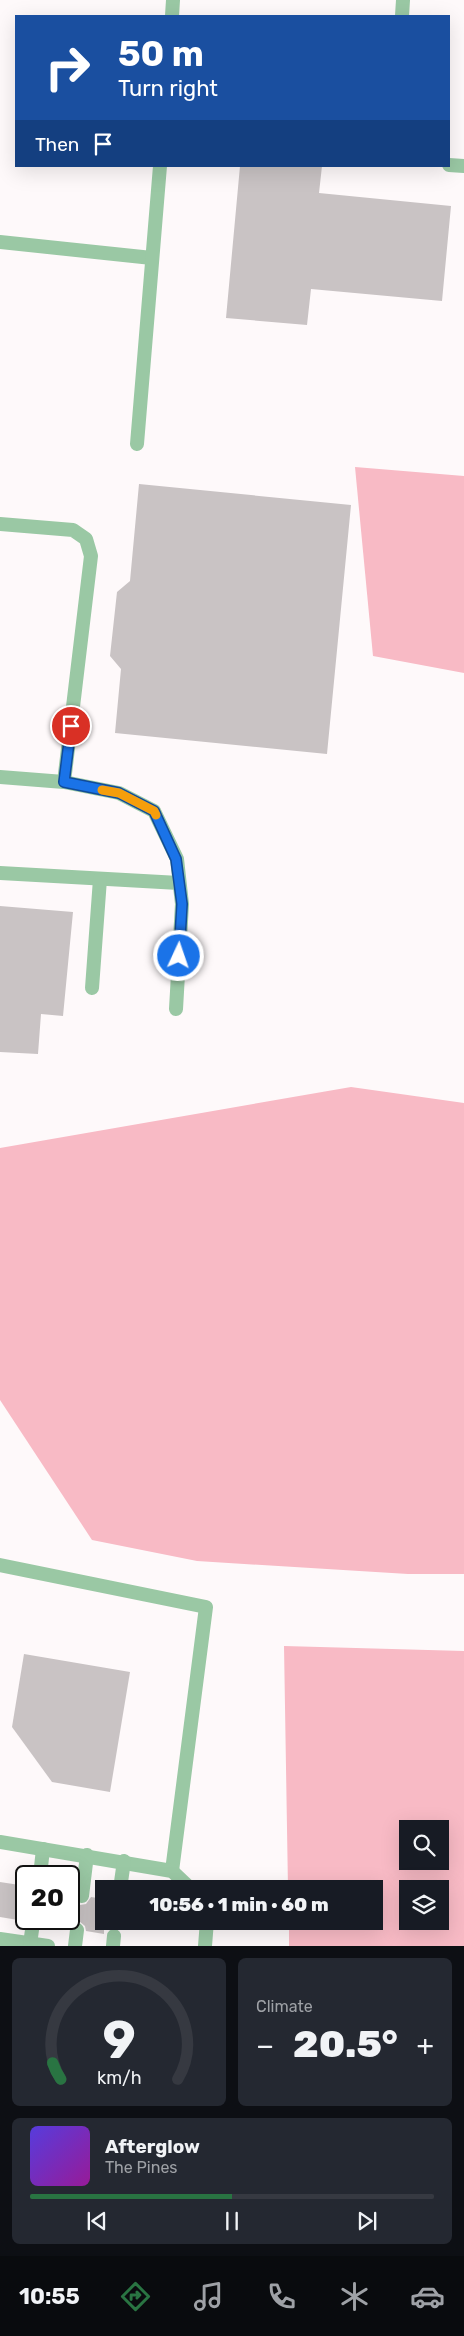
<!DOCTYPE html>
<html lang="en">
<head>
<meta charset="utf-8">
<style>
	body { margin:0; font-family:Rubik,sans-serif; background:#242831; color:#f1f3f6; height:100vh; display:flex; flex-direction:column; font-size:19px; white-space:nowrap }
	* { box-sizing:border-box; margin:0 }
	p { font-size:16px; color:#9ea1a6 }
	.icon { flex:none; width:28px; height:28px; fill:none; stroke:currentColor; stroke-width:2; stroke-linecap:round; stroke-linejoin:round }
	.map { position:relative; height:1946px; overflow:hidden }
	.drawer { display:flex; flex-direction:column; gap:12px; padding:12px; background:#0d0f14; flex:1 }
	.drawer>* { flex:none }
	.top-card { position:absolute; left:15px; top:15px; width:435px; height:152px; border-radius:0px; box-shadow:0 5px 20px #0002; background:#1a4fa0; color:#fff; overflow:hidden }
	.controls { position:absolute; left:399px; top:1820px; display:grid; gap:10px }
	.controls a { display:grid; place-items:center; width:50px; height:50px; border-radius:0px; background:#171b24; box-shadow:0 5px 20px #0002; font-size:25px }
	.speed { position:absolute; left:15px; top:1865px; display:flex; gap:10px; font-size:25px; font-weight:700; text-align:center }
	.speed>* { display:grid; place-content:center; width:65px; height:65px; border-radius:50%; background:#171b24; box-shadow:0 5px 20px #0002; line-height:1 }
	.speed .limit { border:2px solid #111; border-radius:8px; background:#fff; color:#111 }
	.pin { position:absolute; display:grid; place-items:center; width:42px; height:42px; color:#fff; margin:-21px; border:2px solid #fff; border-radius:50%; box-shadow:0 1px 5px #0007 }
	.me { position:absolute; width:55px; margin:-28px; rotate:3deg; stroke-linejoin:round; filter:drop-shadow(0 0 4px #0008) }
	.turn { display:flex; align-items:center; gap:18px; height:105px; padding:0 20px; font-size:22px }
	.turn .icon { width:65px; height:65px; stroke-width:2.5 }
	.turn b { display:block; font-size:35px; line-height:42px }
	.then { display:flex; align-items:center; height:48px; padding:0 20px; background:#0003; gap:10px; font-size:19px }
	.big { font-size:38px; font-weight:800; line-height:1.1 }
	.drawer .card { flex:1; display:flex; flex-direction:column; justify-content:center; gap:8px; min-width:0; padding:0 18px; border-radius:8px; background:#242831 }
	.drawer .dial { align-items:center; gap:0 }
	.dial svg { height:130px; overflow:visible; fill:none; stroke:#363941; stroke-width:7; stroke-linecap:round; text-anchor:middle }
	.dial text { fill:#f1f3f6; stroke:none }
	.song { display:flex; align-items:center; gap:15px }
	.cover { width:60px; height:60px; border-radius:8px; background:linear-gradient(135deg,hsl(250 70% 55%),hsl(300 70% 35%)) }
	.played { height:5px; border-radius:2px; background:linear-gradient(90deg,#297442 50%,#363941 50%) }
	.keys { display:flex; justify-content:space-around; direction:ltr }
	.heat { display:flex; justify-content:space-between; align-items:center; font-size:28px; direction:ltr }
	.drawer .tiles { flex:1; display:grid; gap:12px; grid-template-columns:1fr 1fr }
	.card:last-child { grid-column:span 2 }
	.trip { position:absolute; left:95px; top:1880px; width:288px; height:50px; border-radius:0px; background:#171b24; box-shadow:0 5px 20px #0002; font-weight:800; line-height:50px; text-align:center }
	.dock { display:flex; height:80px; justify-content:space-around; align-items:center; background:#090b0e; color:#9ea1a6 }
	.dock .icon { width:35px; height:35px }
	.dock .on { color:#297442 }
	.dock b { font-size:22px; color:#f1f3f6 }
	.map>svg:first-child { display:block }
	.green { fill:#f8bac5; fill-rule:evenodd }
	.building { fill:#c9c3c4 }
	.lines { fill:none; stroke-linecap:round; stroke-linejoin:round }
	.lane { stroke:#9ac8a4; stroke-width:14 }
	.route-casing { stroke:#114b97; stroke-width:12 }
	.route { stroke:#1a73e8; stroke-width:9 }
	.slow { stroke:#f59e0b; stroke-width:9 }
</style>
</head>
<body>
<div class="map">
<svg width="464" height="1946" viewBox="0 0 464 1946">
	<rect width="100%" height="100%" fill="#fef9fa"/>
	<g class="green">
		<path d="M355,467L464,476V673L373,656Z"/>
		<path d="M351,1087L464,1103V1574H408L197,1561L92,1540L0,1400V1148Z"/>
		<path d="M284,1646L464,1651V1946H289V1921H374V1889H288ZM408,1829H440V1861H408ZM408,1889H440V1921H408Z"/>
	</g>
	<g class="building">
		<path d="M240,166H322L319,193L451,206L442,301L311,289L307,325L226,318Z"/>
		<path d="M139,484L351,505L327,754L115,733L121,669L110,656L117,592L130,581Z"/>
		<path d="M0,906L73,912L63,1016L41,1014L38,1054L0,1052Z"/>
		<path d="M24,1654L130,1672L110,1792L52,1782L12,1727Z"/>
		<path d="M0,1882L26,1886L24,1921L0,1917Z"/>
		<path d="M69,1893L73,1894L74,1900L80,1905L86,1904L91,1897L104,1899V1934L86,1931L85,1926L79,1921L73,1922L68,1929L42,1924L40,1919H69Z"/>
	</g>
	<g class="lines">
		<g class="lane">
			<path d="M172,16L173,0"/>
			<path d="M402,16L403,0"/>
			<path d="M449,165L464,166"/>
			<path d="M0,242L152,258"/>
			<path d="M137,444L160,166"/>
			<path d="M0,524L73,530L86,539L91,556L64,782"/>
			<path d="M0,777L64,782L119,793L154,811L177,859L182,904L176,1009"/>
			<path d="M0,873L179,883"/>
			<path d="M92,988L100,879"/>
			<path d="M0,1565L206,1607L172,1871"/>
			<path d="M0,1842L172,1871L191,1889"/>
			<path d="M40,1876L43,1849"/>
			<path d="M120,1889L124,1861"/>
			<path d="M82,1896L87,1855"/>
			<path d="M0,1939L48,1946"/>
			<path d="M30,1944L33,1923"/>
			<path d="M75,1946L77,1930"/>
			<path d="M113,1946L114,1936"/>
			<path d="M205,1946L207,1921"/>
		</g>
	</g>
	<g class="lines">
		<defs>
			<path id="route" d="M71,726L64,782L119,793L154,811L176,859L182,904L179,956"/>
		</defs>
		<use href="#route" class="route-casing"/>
		<use href="#route" class="route"/>
		<path class="slow" d="M102,790L119,793L154,811L156,815"/>
	</g>
</svg>
<div class="controls">
<a><svg class="icon" aria-label="search" viewBox="0 0 24 24"><circle cx="10" cy="10" r="6"/><path d="M15 15l6 6"/></svg></a>
<a><svg class="icon" aria-label="layers" viewBox="0 0 24 24"><path d="M12 4l9 5-9 5-9-5zM3 14l9 5 9-5"/></svg></a>
</div>
<div class="speed"><div class="limit">20</div></div>
<div class="pin" style="left:71px;top:726px;background:#d93025"><svg class="icon" aria-label="arrive" viewBox="0 0 24 24"><path d="M6 21V4h12l-3 4 3 4H6"/></svg></div>
<svg class="me" style="left:179px;top:956px" viewBox="-20 -20 40 40"><circle r="17" fill="#1a73e8" stroke="#fff" stroke-width="3"/><path d="M0-11L8 9 0 5-8 9z" fill="#fff"/></svg>
<div class="trip">10:56 · 1 min · 60 m</div>
<div class="top-card">
<div class="turn"><svg class="icon" aria-label="right" viewBox="0 0 24 24"><path d="M7 20v-9h11M14 6l5 5-5 5"/></svg><div><b>50 m</b>Turn right</div></div>
<div class="then">Then<svg class="icon" aria-label="arrive" viewBox="0 0 24 24"><path d="M6 21V4h12l-3 4 3 4H6"/></svg></div>
</div>
</div>
<section class="drawer">
<div class="tiles">
<div class="card dial"><svg viewBox="0 0 100 80">
<path d="M14 69A42 42 0 1 1 86 69"/>
<path d="M14 69A42 42 0 0 1 9 59" stroke="#297442"/>
<text x="50" y="56" font-size="32" font-weight="700">9</text>
<text x="50" y="72" font-size="11">km/h</text>
</svg></div>
<div class="card"><p>Climate</p>
<div class="heat"><a>−</a><b class="big">20.5°</b><a>+</a></div>
</div>
<div class="card">
<div class="song"><i class="cover"></i><div><b>Afterglow</b><p>The Pines</p></div></div>
<div class="played"></div>
<div class="keys"><svg class="icon" aria-label="previous" viewBox="0 0 24 24"><path d="M18 5L8 12l10 7zM5 5v14"/></svg><svg class="icon" aria-label="pause" viewBox="0 0 24 24"><path d="M8 5v14M16 5v14"/></svg><svg class="icon" aria-label="next" viewBox="0 0 24 24"><path d="M6 5l10 7-10 7zM19 5v14"/></svg></div>
</div>
</div>
</section>
<nav class="dock">
<b>10:55</b>
<svg class="icon on" aria-label="directions" viewBox="0 0 24 24"><path d="M12 3l9 9-9 9-9-9zM9 14v-3h6M13 9l2 2-2 2"/></svg>
<svg class="icon" aria-label="music" viewBox="0 0 24 24"><path d="M9 18V5l10-2v13"/><circle cx="6" cy="18" r="3"/><circle cx="16" cy="16" r="3"/></svg>
<svg class="icon" aria-label="phone" viewBox="0 0 24 24"><path d="M5 4h4l2 5-3 2q2 4 5 5l2-3 5 2v4C11 20 4 13 5 4z"/></svg>
<svg class="icon" aria-label="climate" viewBox="0 0 24 24"><path d="M12 3v18M4 7l16 10M4 17L20 7"/></svg>
<svg class="icon" aria-label="car" viewBox="0 0 24 24"><path d="M5 17H2v-5l4-1 3-4h7l3 4 3 1v5h-3M9 17h6M6 11h13"/><circle cx="7" cy="17" r="2"/><circle cx="17" cy="17" r="2"/></svg>
</nav>
</body>
</html>
